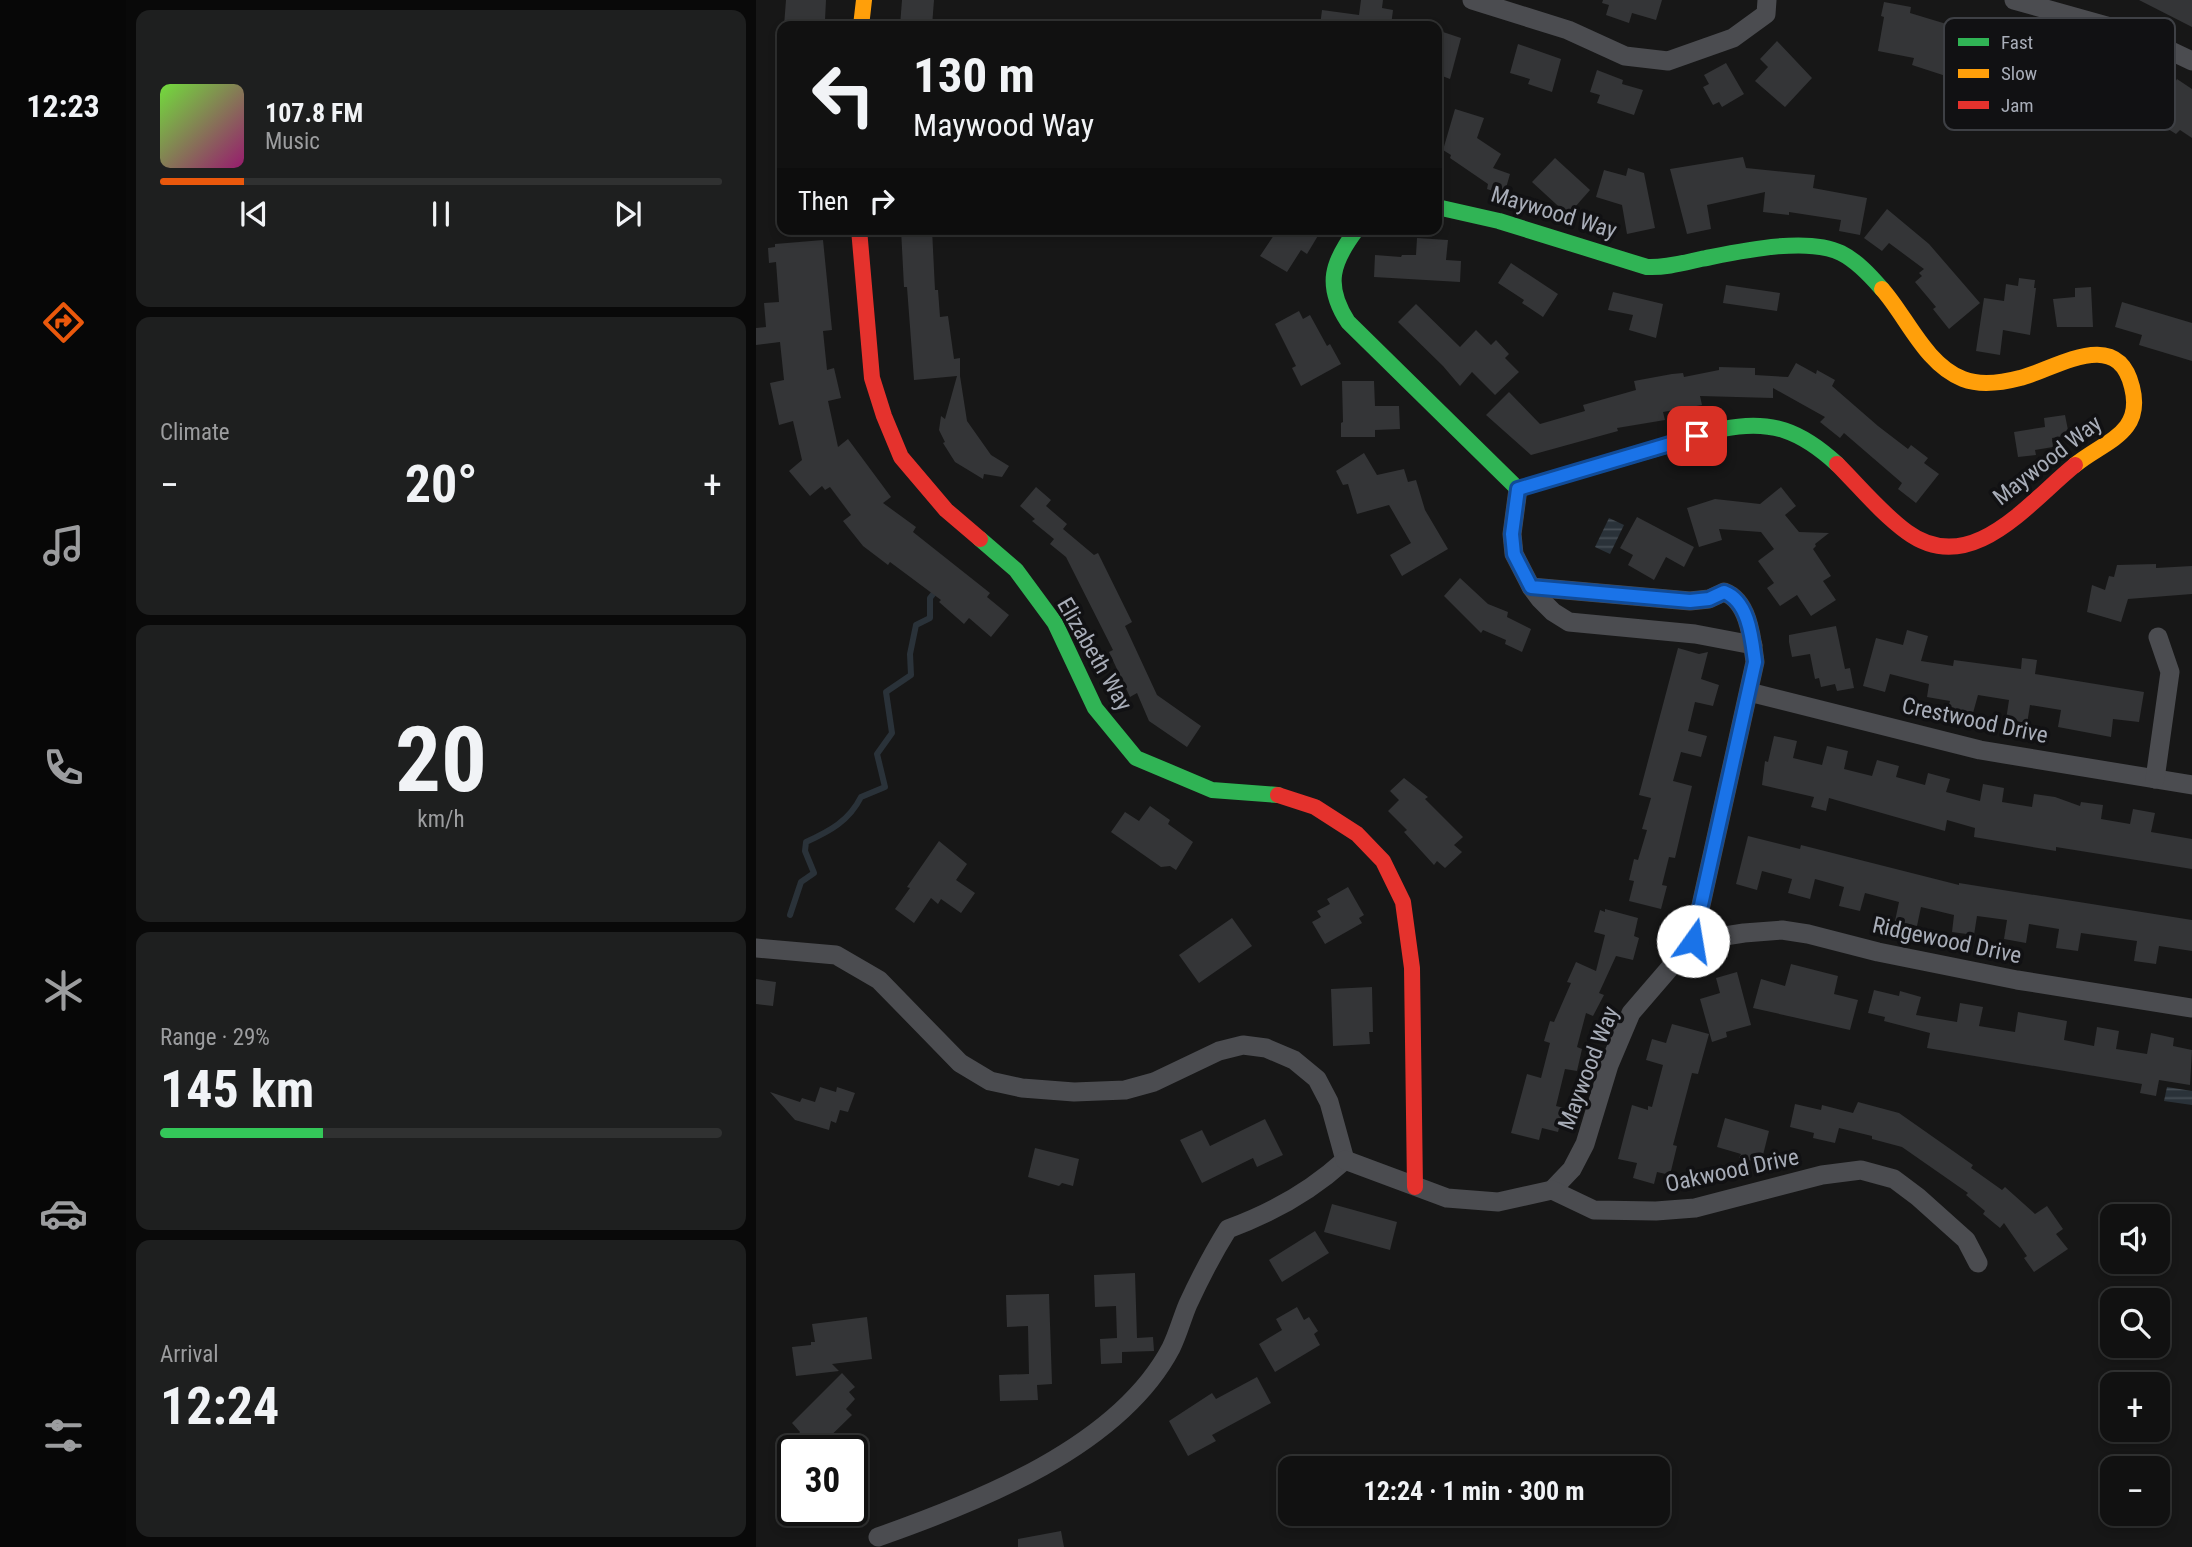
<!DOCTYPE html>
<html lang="en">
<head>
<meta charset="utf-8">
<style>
	body { margin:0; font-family:"Roboto Condensed",sans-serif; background:#1e1f1f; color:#f1f3f6; height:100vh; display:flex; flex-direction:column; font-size:26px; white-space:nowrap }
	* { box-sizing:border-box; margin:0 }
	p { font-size:23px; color:#9c9d9f }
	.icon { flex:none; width:38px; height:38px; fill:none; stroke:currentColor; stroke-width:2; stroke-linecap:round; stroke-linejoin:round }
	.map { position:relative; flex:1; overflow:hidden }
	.sheet { display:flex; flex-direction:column; gap:10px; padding:10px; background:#090909; width:630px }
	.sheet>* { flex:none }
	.guide { position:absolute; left:21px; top:21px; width:665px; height:214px; border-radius:14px; box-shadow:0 4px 10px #0003,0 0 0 2px #303131; background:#111; color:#f1f3f6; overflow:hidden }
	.fabs { position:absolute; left:1344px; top:1204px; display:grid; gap:14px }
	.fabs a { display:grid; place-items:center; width:70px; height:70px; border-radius:14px; background:#111; box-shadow:0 4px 10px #0003,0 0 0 2px #303131; font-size:35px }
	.speed { position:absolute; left:21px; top:1435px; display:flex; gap:14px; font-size:35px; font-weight:700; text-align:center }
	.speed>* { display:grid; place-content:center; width:91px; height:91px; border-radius:50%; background:#111; box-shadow:0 4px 10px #0003,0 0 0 2px #303131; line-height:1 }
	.speed .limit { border:4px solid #111; border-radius:10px; background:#fff; color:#111 }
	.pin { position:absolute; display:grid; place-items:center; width:60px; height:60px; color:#fff; margin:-30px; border-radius:14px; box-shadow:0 4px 10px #0006 }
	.me { position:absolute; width:77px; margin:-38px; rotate:13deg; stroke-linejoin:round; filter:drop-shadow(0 0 5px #0008) }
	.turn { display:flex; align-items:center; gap:24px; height:147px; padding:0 21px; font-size:32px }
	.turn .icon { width:91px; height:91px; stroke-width:2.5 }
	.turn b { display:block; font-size:49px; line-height:60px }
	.then { display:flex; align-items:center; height:66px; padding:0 21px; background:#0003; gap:14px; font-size:26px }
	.big { font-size:52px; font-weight:700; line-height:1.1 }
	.sheet .widget { flex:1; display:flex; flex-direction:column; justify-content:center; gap:10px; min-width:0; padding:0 24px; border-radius:14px; background:#1e1f1f }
	.sheet .dial { align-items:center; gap:0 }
	.dial b { font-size:91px; line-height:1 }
	.song { display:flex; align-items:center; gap:21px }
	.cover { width:84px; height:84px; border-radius:10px; background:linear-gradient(135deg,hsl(100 70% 55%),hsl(320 70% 35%)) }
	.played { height:7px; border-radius:4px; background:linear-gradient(90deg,#ea580c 15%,#303131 15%) }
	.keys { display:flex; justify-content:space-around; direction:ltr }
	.heat { display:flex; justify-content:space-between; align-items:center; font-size:38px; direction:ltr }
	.charge { height:10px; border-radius:5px; background:linear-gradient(90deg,#34c759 29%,#303131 0) }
	.trip { position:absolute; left:522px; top:1456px; width:392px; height:70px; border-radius:14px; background:#111; box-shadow:0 4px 10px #0003,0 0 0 2px #303131; font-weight:700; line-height:70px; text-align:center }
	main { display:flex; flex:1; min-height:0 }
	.tabs { display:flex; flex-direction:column; width:126px; justify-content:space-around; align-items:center; background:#070707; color:#9c9d9f }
	.tabs .icon { width:49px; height:49px }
	.tabs .selected { color:#ea580c }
	.tabs b { font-size:32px; color:#f1f3f6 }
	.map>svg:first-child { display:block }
	.water { fill:url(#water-rules) }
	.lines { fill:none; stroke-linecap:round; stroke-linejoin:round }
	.stream { stroke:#2a3239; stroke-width:6 }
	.building { fill:#343537 }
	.street { stroke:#4b4c50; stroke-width:19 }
	.fast { stroke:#30b455; stroke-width:16 }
	.slow { stroke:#ff9f0a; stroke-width:16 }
	.jam { stroke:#e5322d; stroke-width:16 }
	.route-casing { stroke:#114b97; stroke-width:18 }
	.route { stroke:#1a73e8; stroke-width:12 }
	.labels { text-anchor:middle; stroke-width:7; stroke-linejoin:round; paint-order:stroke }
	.street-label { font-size:23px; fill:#a8adb8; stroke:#111113 }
	.key { fill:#111113; stroke:#3e4045; stroke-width:2 }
	.key-label { font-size:19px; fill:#a8adb8 }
</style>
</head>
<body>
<main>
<nav class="tabs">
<b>12:23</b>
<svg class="icon selected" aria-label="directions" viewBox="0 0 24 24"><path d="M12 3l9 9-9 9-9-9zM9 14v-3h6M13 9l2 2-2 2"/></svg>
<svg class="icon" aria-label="music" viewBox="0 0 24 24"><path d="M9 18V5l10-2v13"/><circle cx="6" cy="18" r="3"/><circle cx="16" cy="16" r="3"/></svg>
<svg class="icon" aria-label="phone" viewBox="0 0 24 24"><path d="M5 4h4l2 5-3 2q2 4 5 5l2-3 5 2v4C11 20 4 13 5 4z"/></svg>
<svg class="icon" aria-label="climate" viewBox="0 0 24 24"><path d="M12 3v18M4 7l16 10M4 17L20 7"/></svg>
<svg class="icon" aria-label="car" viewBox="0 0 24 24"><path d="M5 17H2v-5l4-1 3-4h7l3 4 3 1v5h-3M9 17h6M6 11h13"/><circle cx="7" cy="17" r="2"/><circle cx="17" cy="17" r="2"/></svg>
<svg class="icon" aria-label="filters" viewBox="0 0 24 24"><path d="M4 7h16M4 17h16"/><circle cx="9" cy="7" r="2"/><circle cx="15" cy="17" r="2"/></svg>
</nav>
<section class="sheet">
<div class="widget">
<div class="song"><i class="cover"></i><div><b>107.8 FM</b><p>Music</p></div></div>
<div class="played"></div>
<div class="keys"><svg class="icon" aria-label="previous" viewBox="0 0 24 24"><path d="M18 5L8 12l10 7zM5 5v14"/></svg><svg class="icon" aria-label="pause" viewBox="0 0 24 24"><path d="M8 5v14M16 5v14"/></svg><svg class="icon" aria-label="next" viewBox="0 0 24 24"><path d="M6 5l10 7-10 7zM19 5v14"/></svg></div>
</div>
<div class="widget"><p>Climate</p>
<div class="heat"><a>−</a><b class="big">20°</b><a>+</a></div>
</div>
<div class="widget dial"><b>20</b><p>km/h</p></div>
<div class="widget"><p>Range · 29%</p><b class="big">145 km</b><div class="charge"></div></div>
<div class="widget"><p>Arrival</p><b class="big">12:24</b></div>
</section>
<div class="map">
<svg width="1436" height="1547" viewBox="0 0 1436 1547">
	<defs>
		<pattern id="water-rules" width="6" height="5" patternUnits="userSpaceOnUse" patternTransform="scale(1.75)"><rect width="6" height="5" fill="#2a3239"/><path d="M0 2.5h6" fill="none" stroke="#464d54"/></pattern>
	</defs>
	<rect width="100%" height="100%" fill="#171717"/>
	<g class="water">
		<path d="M853,518L868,525L854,554L839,547Z"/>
		<path d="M1411,1087L1436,1091V1105L1408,1101Z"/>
	</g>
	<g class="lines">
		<path class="stream" d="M34,915L45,882L58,873L49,851L50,842C74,831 93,821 105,797L129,787L121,754L136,733L130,692L155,675L154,654L160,625L174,618V598L182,588"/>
	</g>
	<g class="building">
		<path d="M30,0H70L69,20L60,19V26H28Z"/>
		<path d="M146,0H178L176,26H144Z"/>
		<path d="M605,0H627L626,8L637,10L635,26H564L566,10L603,15Z"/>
		<path d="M847,0H906L900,20L876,13L873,23L850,15L853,5L846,3Z"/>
		<path d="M1383,0H1436V27Z"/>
		<path d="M1128,2L1155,7L1154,13L1197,26L1195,31L1234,40L1228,63L1263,72L1268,61L1279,65L1287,46L1310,55L1311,52L1324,57L1330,44L1348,49L1346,55L1374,70L1377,64L1418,84L1421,79L1436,89V138L1424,130L1420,134L1401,122L1396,130L1359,113L1366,98L1360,95L1363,89L1333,74L1321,109L1303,102L1300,109L1282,102L1275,118L1264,112L1260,122L1245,116L1253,97L1221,89L1219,99L1192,92L1196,78L1156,65L1158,58L1122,51L1128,17L1125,16Z"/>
		<path d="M681,30L705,38L694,79L681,74Z"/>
		<path d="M1021,41L1056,78L1029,107L999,81L1012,67L1004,59Z"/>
		<path d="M762,44L805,59L796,92L772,84L774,79L754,73Z"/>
		<path d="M970,63L988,94L966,107L963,102L957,105L947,87L953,84L948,75Z"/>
		<path d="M841,70L867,80L866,84L887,90L878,115L841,103L844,95L834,92Z"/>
		<path d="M699,109L728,118L721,138L745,154L737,168L754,174L748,195L731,189L732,184L694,158L695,155L687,150Z"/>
		<path d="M987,157L990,168L1059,175L1057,188L1111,198L1104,235L1083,231L1085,220L1033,212V215L1007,212L1009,192L951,205L955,229L931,234L914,169Z"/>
		<path d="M799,158L834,190L812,215L776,182Z"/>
		<path d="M872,168L888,173L899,228L871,234L866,205L840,197L848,170L870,176Z"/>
		<path d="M1131,209L1173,244L1224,303L1193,329L1177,309L1180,307L1159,282L1166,276L1163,273L1168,269L1133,243L1126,251L1108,238Z"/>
		<path d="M145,229H176L179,290H182L184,317L192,316L198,359L204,358V376L211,421L235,455L253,466L246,477L228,474L227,479L199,462L187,443L189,442L183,430L185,416L189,419L201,376L158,380L151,287H148Z"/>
		<path d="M522,229H566L551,254L545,250L531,272L504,256Z"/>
		<path d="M661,238L692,240L690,260L705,261L704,282L618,277L619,255L645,257L646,255H660Z"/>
		<path d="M67,240L76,330L67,331L71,370L78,368L85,398L72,401L82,447L92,439L135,497L127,503L160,527L157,532L234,593L231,597L253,615L235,637L213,618L208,624L183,602L185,600L134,562L132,565L107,546L87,521L95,515L74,487L69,490L66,486L54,496L33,471L46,460L37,421L23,425L14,383L28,380L24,342L0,345V328L10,327L8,303L23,302L20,262L13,263L12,248L19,247V244Z"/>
		<path d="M755,263L802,294L787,317L766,303L768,300L742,283Z"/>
		<path d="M1263,278L1279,280L1278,288H1280L1274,335L1247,330L1244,355L1220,351L1228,298L1248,301L1250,284L1262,286Z"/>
		<path d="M970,285L1024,293L1021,311L967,303Z"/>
		<path d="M1335,287L1337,327H1301L1297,299L1319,297V288Z"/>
		<path d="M857,292L907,304L900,338L873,330L877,315L852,310Z"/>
		<path d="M1366,302L1436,323V361L1383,345L1386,335L1359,327Z"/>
		<path d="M660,304L704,347L720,330L735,345L740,340L753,354L749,358L763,372L739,395L716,372L704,386L687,366L642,322Z"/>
		<path d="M543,311L547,319L554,315L571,346L574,344L585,364L545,386L536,368L540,366L519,324Z"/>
		<path d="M1040,363L1060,374L1061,370L1079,380L1076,386L1122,426L1152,449L1155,445L1172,458L1168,463L1183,474L1160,503L1142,489L1146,483L1088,433L1084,438L1064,422L1069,417L1017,388V398L944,396L946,405L907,412L909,420L861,428L862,431L775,455L730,415L753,392L784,424L829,411L827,405L880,390L878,381L916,374L927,373L928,377L963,370V367L999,368V375L1032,377Z"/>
		<path d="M586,381H618L619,406H643L644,429L619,430V437H585V423L587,422Z"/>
		<path d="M1309,415L1313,435L1296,438L1297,447L1279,450L1280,455L1262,457L1258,432L1289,427L1288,418Z"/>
		<path d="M608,453L621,475L648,469L652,482L660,480L669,510L692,549L646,576L634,555L655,543L633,505L601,514L592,484L587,485L580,471Z"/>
		<path d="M280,487L295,500L290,506L311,524L307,529L338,555L342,553L376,622L369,626L401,695L445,726L431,747L393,721L381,693L374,697L353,652L357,650L310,557L294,544L298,539L276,521L279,519L264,506Z"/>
		<path d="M1025,487L1040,506L1029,515L1043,532L1073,533L1059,544L1060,546L1057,549L1075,576L1067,581L1080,600L1055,616L1041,595L1024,606L1011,588L1018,583L1002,561L1018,549L1005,532L963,529L966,540L943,547L931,508L959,499L1004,504Z"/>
		<path d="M881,517L938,547L928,567L910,557L898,580L872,565L877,555L864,548Z"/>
		<path d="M1400,564V568L1436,566V594L1372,599L1365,622L1331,612L1336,585L1349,590L1353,576L1358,577L1361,565Z"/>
		<path d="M704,578L732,604L752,612L751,617L775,629L766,652L749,644L750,640L727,630L725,633L688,596Z"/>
		<path d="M1080,626L1089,669L1094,668L1098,688L1081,691L1079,684L1065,687L1063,678L1059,679L1054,654L1036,657L1033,642V635Z"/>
		<path d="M1151,630L1172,636L1165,661L1197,666L1198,660L1265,669L1266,658L1281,660L1279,674L1388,692L1383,722L1357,719L1355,737L1302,727L1305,710L1274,705L1271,724L1250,720L1253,700L1222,695L1217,713L1192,709L1194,701L1171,697L1173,684L1134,674L1129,692L1107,686L1120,638L1147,645Z"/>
		<path d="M922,648L943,654L952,652L945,679L963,685L957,706L939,702L932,731L951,736L945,757L925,752L917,781L936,786L919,858L913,857L906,885L911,886L905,909L873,901L878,881L873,880L878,859L882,860L891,830L886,829L895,798L883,795Z"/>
		<path d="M1018,736L1041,741L1037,758L1066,765L1071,746L1092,751L1088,769L1116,776L1121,760L1143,766L1140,777L1169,785L1172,773L1194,779L1190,792L1224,801L1227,784L1248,788L1246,802L1276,807L1278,794L1299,797L1324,806L1325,802L1347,805L1345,819L1374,824L1377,809L1399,813L1395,832L1436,839V869L1300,847V851L1218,837L1219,828L1191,820L1189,831L1073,798L1070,811L1055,807L1058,797L1006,785L1009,761L1012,762Z"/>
		<path d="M648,778L672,797L669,799L707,837L698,845L706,852L689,868L681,861L678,865L648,832L651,830L632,811L643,800L634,791Z"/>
		<path d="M394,806L414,820L412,824L437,842L420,870L414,866L405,867L355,832L369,812L383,821Z"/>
		<path d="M992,836L1044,849L1045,845L1203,885V883L1436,920V951L1403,946L1400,964L1378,961L1381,941L1325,933L1322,951L1300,948L1303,929L1273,924L1270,943L1248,939L1251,920L1221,916L1218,935L1196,932L1198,915L1165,907L1161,926L1139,921L1143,902L1109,893L1104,911L1083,906L1088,887L1059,879L1054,899L1032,893L1036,879L1006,871L1001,890L980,884Z"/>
		<path d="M183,841L211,864L200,880L219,893L205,913L185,899L182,904L175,898L158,923L139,909L154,888L151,887Z"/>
		<path d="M592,887L608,915L603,918L606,923L569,944L556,922L565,917L561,911L574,904L571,899Z"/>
		<path d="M849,909L882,918L878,936L883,938L877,960L860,956L843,993L848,995L837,1016L830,1013L821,1047L826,1049L821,1071L809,1069L800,1106L808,1108L802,1132L786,1128L783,1140L755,1133L771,1074L785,1078L794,1043L788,1041L794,1021L798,1022L815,983L811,982L820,962L840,971L849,935L838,932L844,910L849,912Z"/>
		<path d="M476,918L496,946L443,983L423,955Z"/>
		<path d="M1035,964L1082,976L1078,994L1102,1000L1094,1030L997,1008L1005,979L1029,986Z"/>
		<path d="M981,972L995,1025L970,1032L971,1037L956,1042L944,999L964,993L960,978Z"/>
		<path d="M0,979L20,982L17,1006L0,1004Z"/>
		<path d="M616,987L617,1032H613L614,1044L577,1046L575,989Z"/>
		<path d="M1118,990L1143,996L1144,991L1165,997L1160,1015L1201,1022L1204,1003L1227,1007L1223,1026L1259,1032L1262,1012L1311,1021L1308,1040L1338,1046L1341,1027L1363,1031L1360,1049L1391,1054L1395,1033L1418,1038L1417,1046L1436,1050L1434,1085L1403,1080L1400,1096L1384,1093L1386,1084L1171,1048L1174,1033L1128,1021L1129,1017L1112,1013Z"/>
		<path d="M916,1024L953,1034L942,1074L936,1073L917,1145L921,1146L914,1175L901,1172L898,1184L877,1178L881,1163L862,1159L876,1105L892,1110V1106L896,1107L907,1065L890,1060L896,1039L910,1043Z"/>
		<path d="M64,1087L80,1092L81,1087L99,1093L92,1112L84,1110L80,1123L75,1121L73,1130L39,1120L14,1092L44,1102L46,1098L59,1102Z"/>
		<path d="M1102,1102L1143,1113L1217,1165L1215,1168L1246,1190L1249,1187L1279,1214L1291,1206L1307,1229L1300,1234L1312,1249L1278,1272L1268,1258L1271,1256L1248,1223L1244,1228L1227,1214L1229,1211L1210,1195L1212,1193L1146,1147L1116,1139V1136L1083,1128L1079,1143L1057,1138L1058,1133L1034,1127L1039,1104L1065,1110L1066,1105L1097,1113Z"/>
		<path d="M969,1118L1013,1131L1005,1163L983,1158L985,1154L961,1147Z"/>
		<path d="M509,1119L527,1155L501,1167L497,1158L446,1183L424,1140L446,1130L454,1146Z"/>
		<path d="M279,1148L323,1159L317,1186L306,1183L303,1186L272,1177Z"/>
		<path d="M576,1204L641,1222L634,1250L568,1232Z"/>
		<path d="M559,1231L573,1253L526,1282L513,1260Z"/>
		<path d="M379,1273L381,1338L397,1337L398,1351L366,1352V1363L345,1364L344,1339L361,1338L360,1306L339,1307L338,1275Z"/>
		<path d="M293,1294L296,1384L281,1385L282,1400L244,1401L243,1375L273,1374L272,1326L251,1327L250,1295Z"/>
		<path d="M541,1307L548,1320L553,1317L562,1331L558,1334L564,1345L519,1372L503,1344L526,1330L520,1319Z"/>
		<path d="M111,1317L116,1359L76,1364L83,1371L40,1376L36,1347L55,1345V1342H59L56,1324Z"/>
		<path d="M86,1373L99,1387L93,1392L99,1399L90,1409L96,1415L59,1451H31L44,1432L36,1423Z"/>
		<path d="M501,1377L515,1403L456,1435L460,1441L432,1456L413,1421L456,1393L460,1399Z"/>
		<path d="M305,1531L308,1547H262V1539Z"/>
	</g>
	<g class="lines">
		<g class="street">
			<path d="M716,0L812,30L869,56L912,61L977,38L1010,14L1011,0"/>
			<path d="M1258,0L1379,34L1436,61"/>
			<path d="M762,489L756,534L758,554L775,587L784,599L797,612L813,622L939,634L997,645"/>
			<path d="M775,587L934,601L953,599L968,592C993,601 996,639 999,662L937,941L875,1013L853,1065L829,1144L816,1169L796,1190"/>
			<path d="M993,692L1224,750L1436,785"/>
			<path d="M1399,779L1414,672L1402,637"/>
			<path d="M937,941L988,933L1026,930L1052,934L1122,952L1261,980L1436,1008"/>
			<path d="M0,948L80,955L123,980L204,1063L234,1081L266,1088L318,1092L369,1090L398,1082L463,1051L487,1045L510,1048L538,1060L561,1079L573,1102L589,1160C555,1191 516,1213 472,1229C457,1253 444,1278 432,1304C426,1318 422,1334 415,1348C363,1447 222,1502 122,1537"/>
			<path d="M589,1160L691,1198L742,1202L796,1190L838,1210L900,1211L939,1208L1066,1175L1105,1170L1138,1179L1162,1197L1210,1240L1222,1263"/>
		</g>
		<g class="fast">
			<path d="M681,207L743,221L891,267C909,268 927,263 945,259C981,252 1050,236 1085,253C1101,261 1114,275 1126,289"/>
			<path d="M601,229C576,262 568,285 592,322L762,489L967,429C1015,419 1045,431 1081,464"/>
			<path d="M224,539L260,570L299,623L339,708L380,758L456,790L522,795"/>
		</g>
		<g class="slow">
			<path d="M105,26L108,0"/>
			<path d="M1126,289C1151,317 1169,364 1207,379C1225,386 1245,383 1264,378C1298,370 1361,325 1376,387C1388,434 1348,441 1319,465"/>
		</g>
		<g class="jam">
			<path d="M103,229L116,378L128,416L145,457L190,510L224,539"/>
			<path d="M1081,464C1104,487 1125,513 1151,532C1215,579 1273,502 1319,465"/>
			<path d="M522,795L559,807L601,834L627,861L647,902L656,968L659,1187"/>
		</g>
	</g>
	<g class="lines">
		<defs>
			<path id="route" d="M937,941L999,662C996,639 993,601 968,592L953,599L934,601L775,587L758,554L756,534L762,489L941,436"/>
		</defs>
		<use href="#route" class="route-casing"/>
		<use href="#route" class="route"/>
	</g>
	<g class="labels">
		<g class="street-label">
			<text transform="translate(798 212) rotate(17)" y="8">Maywood Way</text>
			<text transform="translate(1291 460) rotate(-38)" y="8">Maywood Way</text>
			<text transform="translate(339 654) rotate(60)" y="8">Elizabeth Way</text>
			<text transform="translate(1219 720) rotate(12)" y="8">Crestwood Drive</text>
			<text transform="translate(1191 940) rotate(12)" y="8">Ridgewood Drive</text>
			<text transform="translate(832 1068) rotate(-69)" y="8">Maywood Way</text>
			<text transform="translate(976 1170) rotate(-12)" y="8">Oakwood Drive</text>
		</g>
	</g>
	<rect x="1188" y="18" width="231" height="112" rx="10" class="key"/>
	<rect x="1202" y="38" width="31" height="8" fill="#30b455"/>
	<rect x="1202" y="69" width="31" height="9" fill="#ff9f0a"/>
	<rect x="1202" y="101" width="31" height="8" fill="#e5322d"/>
	<g class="key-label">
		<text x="1245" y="49">Fast</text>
		<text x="1245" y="80">Slow</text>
		<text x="1245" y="112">Jam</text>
	</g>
</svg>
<div class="fabs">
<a><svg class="icon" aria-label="sound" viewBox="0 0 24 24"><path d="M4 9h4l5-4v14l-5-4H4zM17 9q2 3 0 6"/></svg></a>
<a><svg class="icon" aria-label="search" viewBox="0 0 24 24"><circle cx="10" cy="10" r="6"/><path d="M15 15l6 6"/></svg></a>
<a>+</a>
<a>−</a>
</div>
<div class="speed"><div class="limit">30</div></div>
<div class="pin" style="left:941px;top:436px;background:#d93025"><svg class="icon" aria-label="arrive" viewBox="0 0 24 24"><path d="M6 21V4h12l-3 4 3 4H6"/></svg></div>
<svg class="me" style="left:937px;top:941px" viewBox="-20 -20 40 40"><circle r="19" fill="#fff"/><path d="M0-13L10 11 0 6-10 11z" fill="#1a73e8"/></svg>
<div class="trip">12:24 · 1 min · 300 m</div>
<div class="guide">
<div class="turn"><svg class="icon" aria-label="left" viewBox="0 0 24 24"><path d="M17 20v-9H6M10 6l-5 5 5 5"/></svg><div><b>130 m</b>Maywood Way</div></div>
<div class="then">Then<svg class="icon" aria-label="right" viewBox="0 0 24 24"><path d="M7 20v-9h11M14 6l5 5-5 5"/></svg></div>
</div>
</div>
</main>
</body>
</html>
